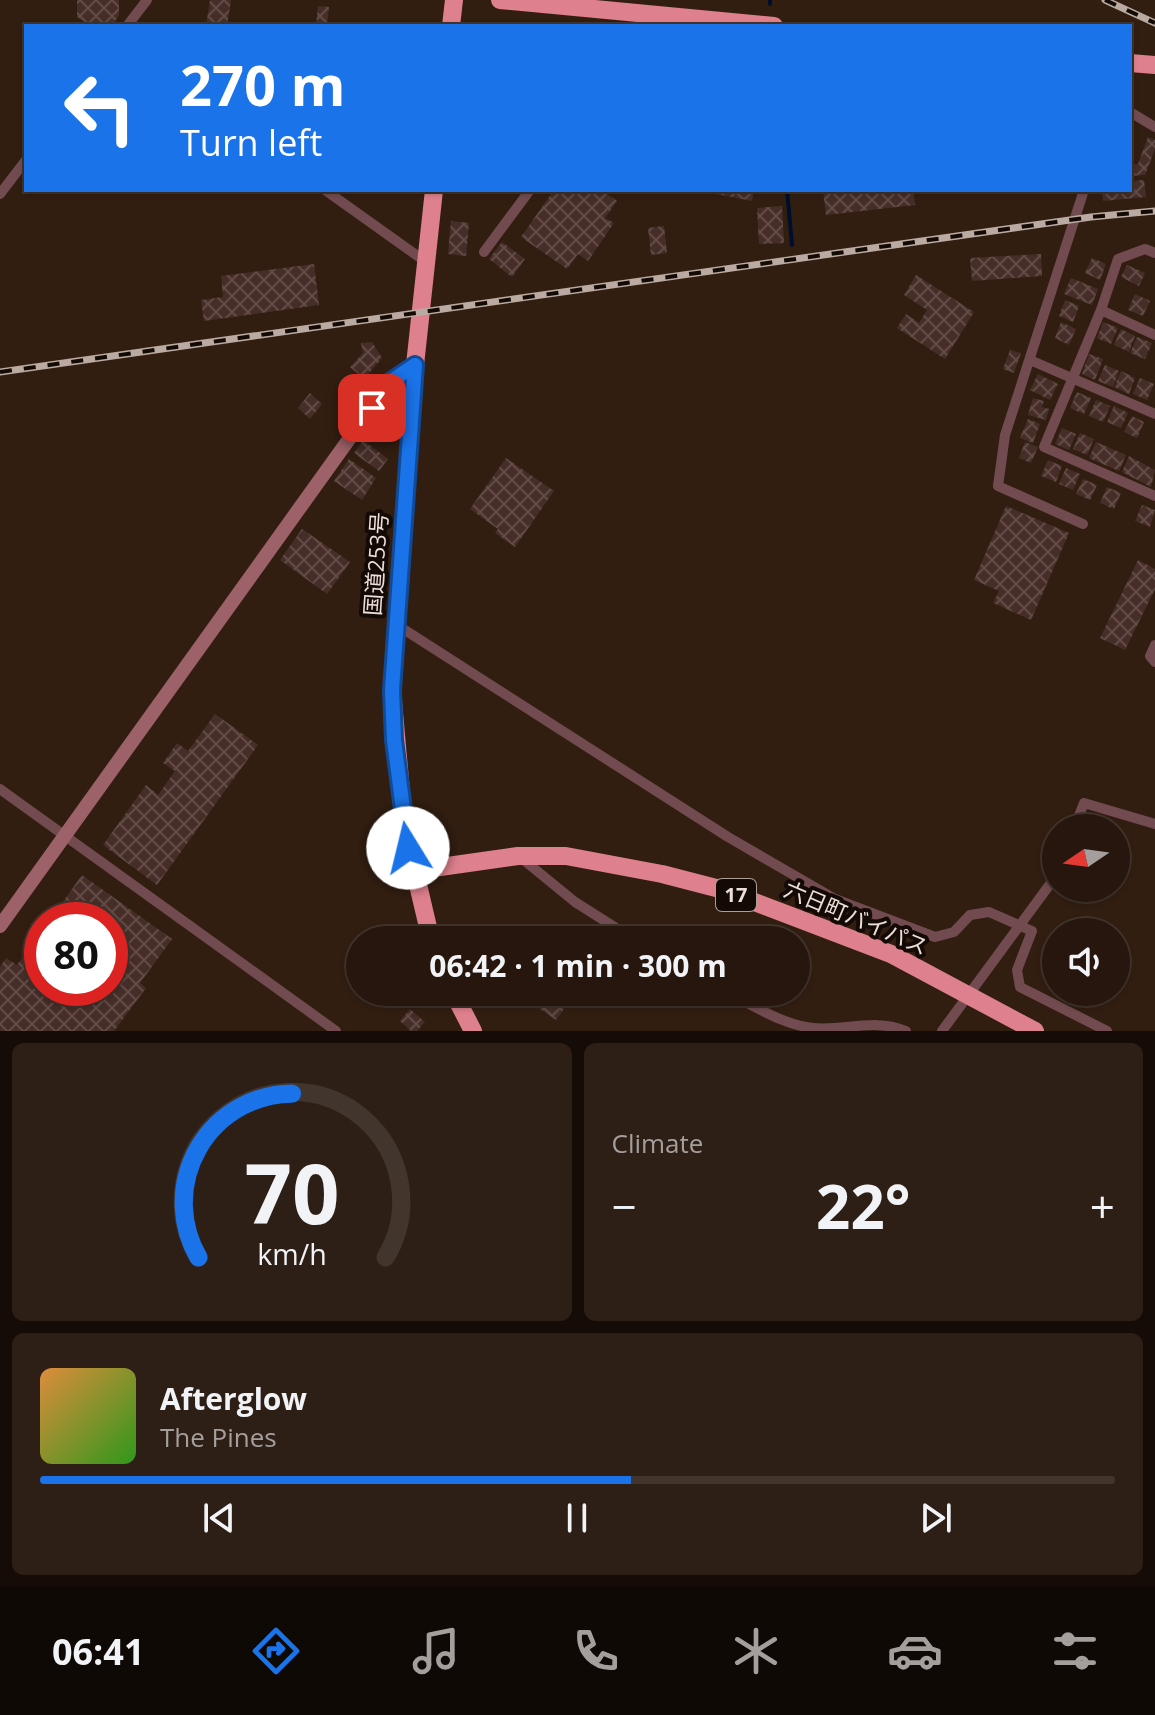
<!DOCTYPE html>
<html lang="en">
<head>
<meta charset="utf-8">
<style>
	body { margin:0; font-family:"Open Sans","Noto Sans JP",sans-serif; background:#2e1f16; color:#f1f3f6; height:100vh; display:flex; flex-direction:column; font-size:30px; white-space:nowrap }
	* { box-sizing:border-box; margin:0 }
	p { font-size:26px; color:#a49f9d }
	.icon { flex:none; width:44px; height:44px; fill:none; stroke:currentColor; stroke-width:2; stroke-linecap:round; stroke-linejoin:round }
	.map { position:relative; height:1031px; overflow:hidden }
	.details { display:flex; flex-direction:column; gap:12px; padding:12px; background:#150c07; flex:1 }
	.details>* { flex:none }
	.guide { position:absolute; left:24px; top:24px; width:1108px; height:168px; border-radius:0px; box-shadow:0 2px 6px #0004,0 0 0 2px #42352e; background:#1a73e8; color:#fff; overflow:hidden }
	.needle { width:52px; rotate:257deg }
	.controls { position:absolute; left:1042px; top:814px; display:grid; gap:16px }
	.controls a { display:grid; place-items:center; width:88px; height:88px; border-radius:50%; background:#26160d; box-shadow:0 2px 6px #0004,0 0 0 2px #42352e; font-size:40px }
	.speed { position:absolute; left:24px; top:902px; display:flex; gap:16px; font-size:40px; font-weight:700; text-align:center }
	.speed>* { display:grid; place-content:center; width:104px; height:104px; border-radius:50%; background:#26160d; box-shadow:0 2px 6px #0004,0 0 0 2px #42352e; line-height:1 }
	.speed .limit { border:12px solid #d22; background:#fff; color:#111 }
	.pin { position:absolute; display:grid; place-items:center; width:68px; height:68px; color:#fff; margin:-34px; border-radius:16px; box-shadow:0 4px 12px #0006 }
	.me { position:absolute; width:88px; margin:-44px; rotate:351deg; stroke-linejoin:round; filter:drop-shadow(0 0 6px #0008) }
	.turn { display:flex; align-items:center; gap:28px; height:168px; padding:0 24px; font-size:36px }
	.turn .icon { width:104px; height:104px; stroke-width:2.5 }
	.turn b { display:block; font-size:56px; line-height:68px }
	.big { font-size:60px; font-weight:700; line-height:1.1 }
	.details .widget { flex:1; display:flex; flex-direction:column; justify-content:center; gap:12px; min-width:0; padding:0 28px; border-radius:12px; background:#2e1f16 }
	.details .dial { align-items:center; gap:0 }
	.dial svg { height:208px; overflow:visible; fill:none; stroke:#42352e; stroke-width:7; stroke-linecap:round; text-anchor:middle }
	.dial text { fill:#f1f3f6; stroke:none }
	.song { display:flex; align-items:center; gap:24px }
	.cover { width:96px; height:96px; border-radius:12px; background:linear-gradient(135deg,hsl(30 70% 55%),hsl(110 70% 35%)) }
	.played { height:8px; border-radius:4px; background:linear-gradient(90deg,#1a73e8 55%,#42352e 55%) }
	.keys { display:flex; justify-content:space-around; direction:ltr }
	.heat { display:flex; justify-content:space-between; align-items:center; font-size:44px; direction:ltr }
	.details .tiles { flex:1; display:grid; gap:12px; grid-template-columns:1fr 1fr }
	.widget:last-child { grid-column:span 2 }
	.trip { position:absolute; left:346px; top:926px; width:464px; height:80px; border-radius:40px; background:#26160d; box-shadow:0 2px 6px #0004,0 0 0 2px #42352e; font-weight:700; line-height:80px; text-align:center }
	.dock { display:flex; height:128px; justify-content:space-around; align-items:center; background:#0f0905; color:#a49f9d }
	.dock .icon { width:56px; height:56px }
	.dock .selected { color:#1a73e8 }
	.dock b { font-size:36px; color:#f1f3f6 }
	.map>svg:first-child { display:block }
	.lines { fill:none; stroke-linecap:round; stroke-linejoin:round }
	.stream { stroke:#000d2c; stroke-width:4 }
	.building { fill:url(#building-cross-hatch) }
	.street { stroke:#724b50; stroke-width:10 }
	.secondary { stroke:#9d6169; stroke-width:14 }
	.highway { stroke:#de808d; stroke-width:18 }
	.rail-casing { stroke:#baaaa1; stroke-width:7 }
	.rail { stroke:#130a06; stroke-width:4; stroke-dasharray:12; stroke-linecap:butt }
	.route-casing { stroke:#114b97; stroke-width:20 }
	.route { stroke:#1a73e8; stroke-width:14 }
	.labels { text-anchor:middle; stroke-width:8; stroke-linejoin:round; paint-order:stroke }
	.shield { fill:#130a06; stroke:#ac9f98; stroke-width:2 }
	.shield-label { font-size:20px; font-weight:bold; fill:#eddfd7 }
	.street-label { font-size:22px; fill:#eddfd7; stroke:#130a06 }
</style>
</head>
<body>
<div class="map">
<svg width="1155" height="1031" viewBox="0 0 1155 1031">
	<defs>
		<pattern id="building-cross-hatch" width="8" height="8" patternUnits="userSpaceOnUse" patternTransform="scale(2)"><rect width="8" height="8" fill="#462d28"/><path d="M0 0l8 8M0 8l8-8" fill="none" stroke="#614b46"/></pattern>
	</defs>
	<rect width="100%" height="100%" fill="#321e11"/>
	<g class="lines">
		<g class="stream">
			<path d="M770,0V4"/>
			<path d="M787,190L792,245"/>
		</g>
	</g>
	<g class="building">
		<path d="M77,0H119V15L112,26H91L77,17Z"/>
		<path d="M210,0H231L227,26H206Z"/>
		<path d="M318,6L329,7L327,26H316Z"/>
		<path d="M1148,137L1155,140V149L1145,175L1130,176V165L1138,164Z"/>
		<path d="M1144,180L1146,197L1103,201L1102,190H1130V181Z"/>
		<path d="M554,190H601L617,201L605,218L614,223L588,261L578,254L567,269L521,237Z"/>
		<path d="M696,190H754L752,201Z"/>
		<path d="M823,190H913L915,205L826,215Z"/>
		<path d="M782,206L784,243L759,244L757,208Z"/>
		<path d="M451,221L469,223L466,256L448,254Z"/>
		<path d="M664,226L667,253L651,255L648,228Z"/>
		<path d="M502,242L525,259L512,277L489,259Z"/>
		<path d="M1041,254L1042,276L972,281L970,258Z"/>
		<path d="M1092,258L1106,264L1100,280L1085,273Z"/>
		<path d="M314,264L319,305L204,321L201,300L223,297L221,276Z"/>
		<path d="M1127,265L1145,273L1139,286L1121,277Z"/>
		<path d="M916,275L974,312L945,359L897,328L906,314L919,323L927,310L904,295Z"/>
		<path d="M1071,278L1098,289L1092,305L1064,294Z"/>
		<path d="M1135,294L1150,301L1143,316L1128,310Z"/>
		<path d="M1065,300L1079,306L1073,322L1059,316Z"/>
		<path d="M1061,322L1076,329L1069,345L1055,338Z"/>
		<path d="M1103,322L1118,328L1111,344L1097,338Z"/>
		<path d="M1121,329L1135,336L1129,352L1114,345Z"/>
		<path d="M1137,337L1152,343L1145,359L1130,353Z"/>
		<path d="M372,342L382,358L364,379L350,367L363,353L361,343Z"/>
		<path d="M1010,350L1021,353L1014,373L1003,369Z"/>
		<path d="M1089,354L1103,359L1095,380L1082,374Z"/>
		<path d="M1105,365L1119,371L1113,387L1098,381Z"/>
		<path d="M1121,371L1135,378L1129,394L1114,387Z"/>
		<path d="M1038,374L1058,384L1050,400L1030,390Z"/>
		<path d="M1140,378L1154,384L1147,400L1133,394Z"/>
		<path d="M1077,392L1091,398L1084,414L1070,408Z"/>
		<path d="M310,393L322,404L310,419L298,408Z"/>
		<path d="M1033,398L1044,401L1042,407L1049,409L1046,420L1028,415Z"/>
		<path d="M1096,400L1110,406L1103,422L1089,416Z"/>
		<path d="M1114,406L1128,413L1121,428L1107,422Z"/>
		<path d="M1132,416L1144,422L1137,438L1124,432Z"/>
		<path d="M1028,419L1040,424L1033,443L1020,438Z"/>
		<path d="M1062,428L1076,434L1069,450L1055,444Z"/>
		<path d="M1080,433L1094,439L1087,455L1073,449Z"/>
		<path d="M363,440L388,459L379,471L354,453Z"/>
		<path d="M1025,442L1038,447L1031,463L1019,458Z"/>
		<path d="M1096,442L1126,455L1119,471L1089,458Z"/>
		<path d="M1129,456L1155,470L1151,487L1122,472Z"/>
		<path d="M506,458L554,491L515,547L495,533L498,529L470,509Z"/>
		<path d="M349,459L376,478L362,500L334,481Z"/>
		<path d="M1048,460L1062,466L1056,482L1041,476Z"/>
		<path d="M1066,468L1080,474L1073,490L1059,484Z"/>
		<path d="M1083,479L1097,485L1090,500L1076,494Z"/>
		<path d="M1107,487L1121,493L1114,509L1100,503Z"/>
		<path d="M1142,505L1155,510L1150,527L1135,521Z"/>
		<path d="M1006,506L1069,533L1031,620L993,603L999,591L974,580Z"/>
		<path d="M302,529L350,562L327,594L280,560Z"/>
		<path d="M1138,560L1155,569V589L1125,650L1100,638Z"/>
		<path d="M215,714L258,745L157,885L103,845L146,785L158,795L175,771L163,763L177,743L188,751Z"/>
		<path d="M82,875L172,939L140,983L146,988L114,1031H0V967L6,958L17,965L42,931V988H110V920H50Z"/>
		<path d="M392,925L411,929L409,940L389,938Z"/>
		<path d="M516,992H566L573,996L556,1020Z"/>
		<path d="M410,1009L425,1022L417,1031H411L400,1021Z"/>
	</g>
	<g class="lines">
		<g class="street">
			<path d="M127,26L147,0"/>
			<path d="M1130,112L1155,127"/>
			<path d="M325,190L426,262"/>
			<path d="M0,194L26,160"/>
			<path d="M484,252L530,190"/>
			<path d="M1101,310L1118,259L1145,249L1155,253"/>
			<path d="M1155,335L1101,310L1044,447L1155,496"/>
			<path d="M1030,360L1155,414"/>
			<path d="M1083,524L998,486L1005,435L1084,190"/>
			<path d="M397,625L728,837L835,899L935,937L954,932L970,915L989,912L1032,931L1017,970L1020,987L1107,1031"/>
			<path d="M1155,645L1150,656L1155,662"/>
			<path d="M0,789L336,1031"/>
			<path d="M1074,828L1084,803L1155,824"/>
			<path d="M520,857L575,902L635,940"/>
			<path d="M726,992C753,1005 783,1025 813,1028C845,1031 875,1018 906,1031"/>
			<path d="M942,1031L1056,876"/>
		</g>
		<path class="secondary" d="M0,926L390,382L415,365"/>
		<g class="highway">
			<path d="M500,0L774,26"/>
			<path d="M451,26L454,0"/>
			<path d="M1130,63L1155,65"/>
			<path d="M412,871L518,856H566L662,874L720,889L891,954L1035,1031"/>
			<path d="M431,940L404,825L392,690L415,365L434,190"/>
			<path d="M453,992L473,1031"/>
		</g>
		<defs>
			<g id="rail">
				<path d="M1105,0L1155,23"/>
				<path d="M0,372L1091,217L1155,211"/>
			</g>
		</defs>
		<use href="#rail" class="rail-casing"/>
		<use href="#rail" class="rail"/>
	</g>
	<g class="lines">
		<defs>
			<path id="route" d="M372,408L390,382L415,365L392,690L394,740L408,848"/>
		</defs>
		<use href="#route" class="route-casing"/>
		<use href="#route" class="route"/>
	</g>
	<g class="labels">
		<rect class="shield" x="716" y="879" width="40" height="32" rx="6"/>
		<g class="shield-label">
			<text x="736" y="902">17</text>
		</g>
		<g class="street-label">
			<text transform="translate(376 564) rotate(-86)" y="8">国道253号</text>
			<text transform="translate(856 918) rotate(23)" y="8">六日町バイパス</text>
		</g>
	</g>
</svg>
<div class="controls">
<a><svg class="needle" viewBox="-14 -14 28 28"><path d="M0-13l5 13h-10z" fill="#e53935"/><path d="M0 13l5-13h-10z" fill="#a49f9d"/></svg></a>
<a><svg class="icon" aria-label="sound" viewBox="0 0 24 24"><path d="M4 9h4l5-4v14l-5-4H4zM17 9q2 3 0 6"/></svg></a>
</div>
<div class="speed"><div class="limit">80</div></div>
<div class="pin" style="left:372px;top:408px;background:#d93025"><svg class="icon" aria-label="arrive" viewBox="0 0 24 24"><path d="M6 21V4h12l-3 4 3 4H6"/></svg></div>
<svg class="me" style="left:408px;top:848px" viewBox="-20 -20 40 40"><circle r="19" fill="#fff"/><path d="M0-13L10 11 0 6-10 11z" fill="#1a73e8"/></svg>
<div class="trip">06:42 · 1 min · 300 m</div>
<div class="guide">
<div class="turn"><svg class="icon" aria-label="left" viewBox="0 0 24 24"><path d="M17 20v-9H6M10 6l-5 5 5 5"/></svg><div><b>270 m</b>Turn left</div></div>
</div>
</div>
<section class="details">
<div class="tiles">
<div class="widget dial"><svg viewBox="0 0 100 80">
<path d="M14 69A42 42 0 1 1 86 69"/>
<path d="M14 69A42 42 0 0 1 50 6" stroke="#1a73e8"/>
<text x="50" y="56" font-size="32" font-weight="700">70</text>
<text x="50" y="72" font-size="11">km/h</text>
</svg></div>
<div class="widget"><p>Climate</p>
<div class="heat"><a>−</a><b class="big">22°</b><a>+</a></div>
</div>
<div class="widget">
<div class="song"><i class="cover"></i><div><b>Afterglow</b><p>The Pines</p></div></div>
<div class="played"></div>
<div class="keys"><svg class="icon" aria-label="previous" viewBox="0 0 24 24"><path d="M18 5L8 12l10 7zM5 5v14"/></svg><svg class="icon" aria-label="pause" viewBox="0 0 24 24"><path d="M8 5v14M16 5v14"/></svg><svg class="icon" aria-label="next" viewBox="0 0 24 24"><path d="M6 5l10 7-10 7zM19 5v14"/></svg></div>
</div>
</div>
</section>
<nav class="dock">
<b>06:41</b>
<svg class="icon selected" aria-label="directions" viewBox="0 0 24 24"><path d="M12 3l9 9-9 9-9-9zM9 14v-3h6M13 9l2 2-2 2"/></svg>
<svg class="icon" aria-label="music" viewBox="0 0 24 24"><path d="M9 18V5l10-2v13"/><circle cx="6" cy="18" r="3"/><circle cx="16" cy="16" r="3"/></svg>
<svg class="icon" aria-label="phone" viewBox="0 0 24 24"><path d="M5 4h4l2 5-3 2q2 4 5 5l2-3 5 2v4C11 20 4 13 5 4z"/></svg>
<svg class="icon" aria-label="climate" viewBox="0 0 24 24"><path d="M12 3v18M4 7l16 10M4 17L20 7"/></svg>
<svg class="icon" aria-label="car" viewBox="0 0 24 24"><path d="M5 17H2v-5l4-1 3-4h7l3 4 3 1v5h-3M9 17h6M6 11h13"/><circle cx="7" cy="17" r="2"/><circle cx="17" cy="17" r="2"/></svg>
<svg class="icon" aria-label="filters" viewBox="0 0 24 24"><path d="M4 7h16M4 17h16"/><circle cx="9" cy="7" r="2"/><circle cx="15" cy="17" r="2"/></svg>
</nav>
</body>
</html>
